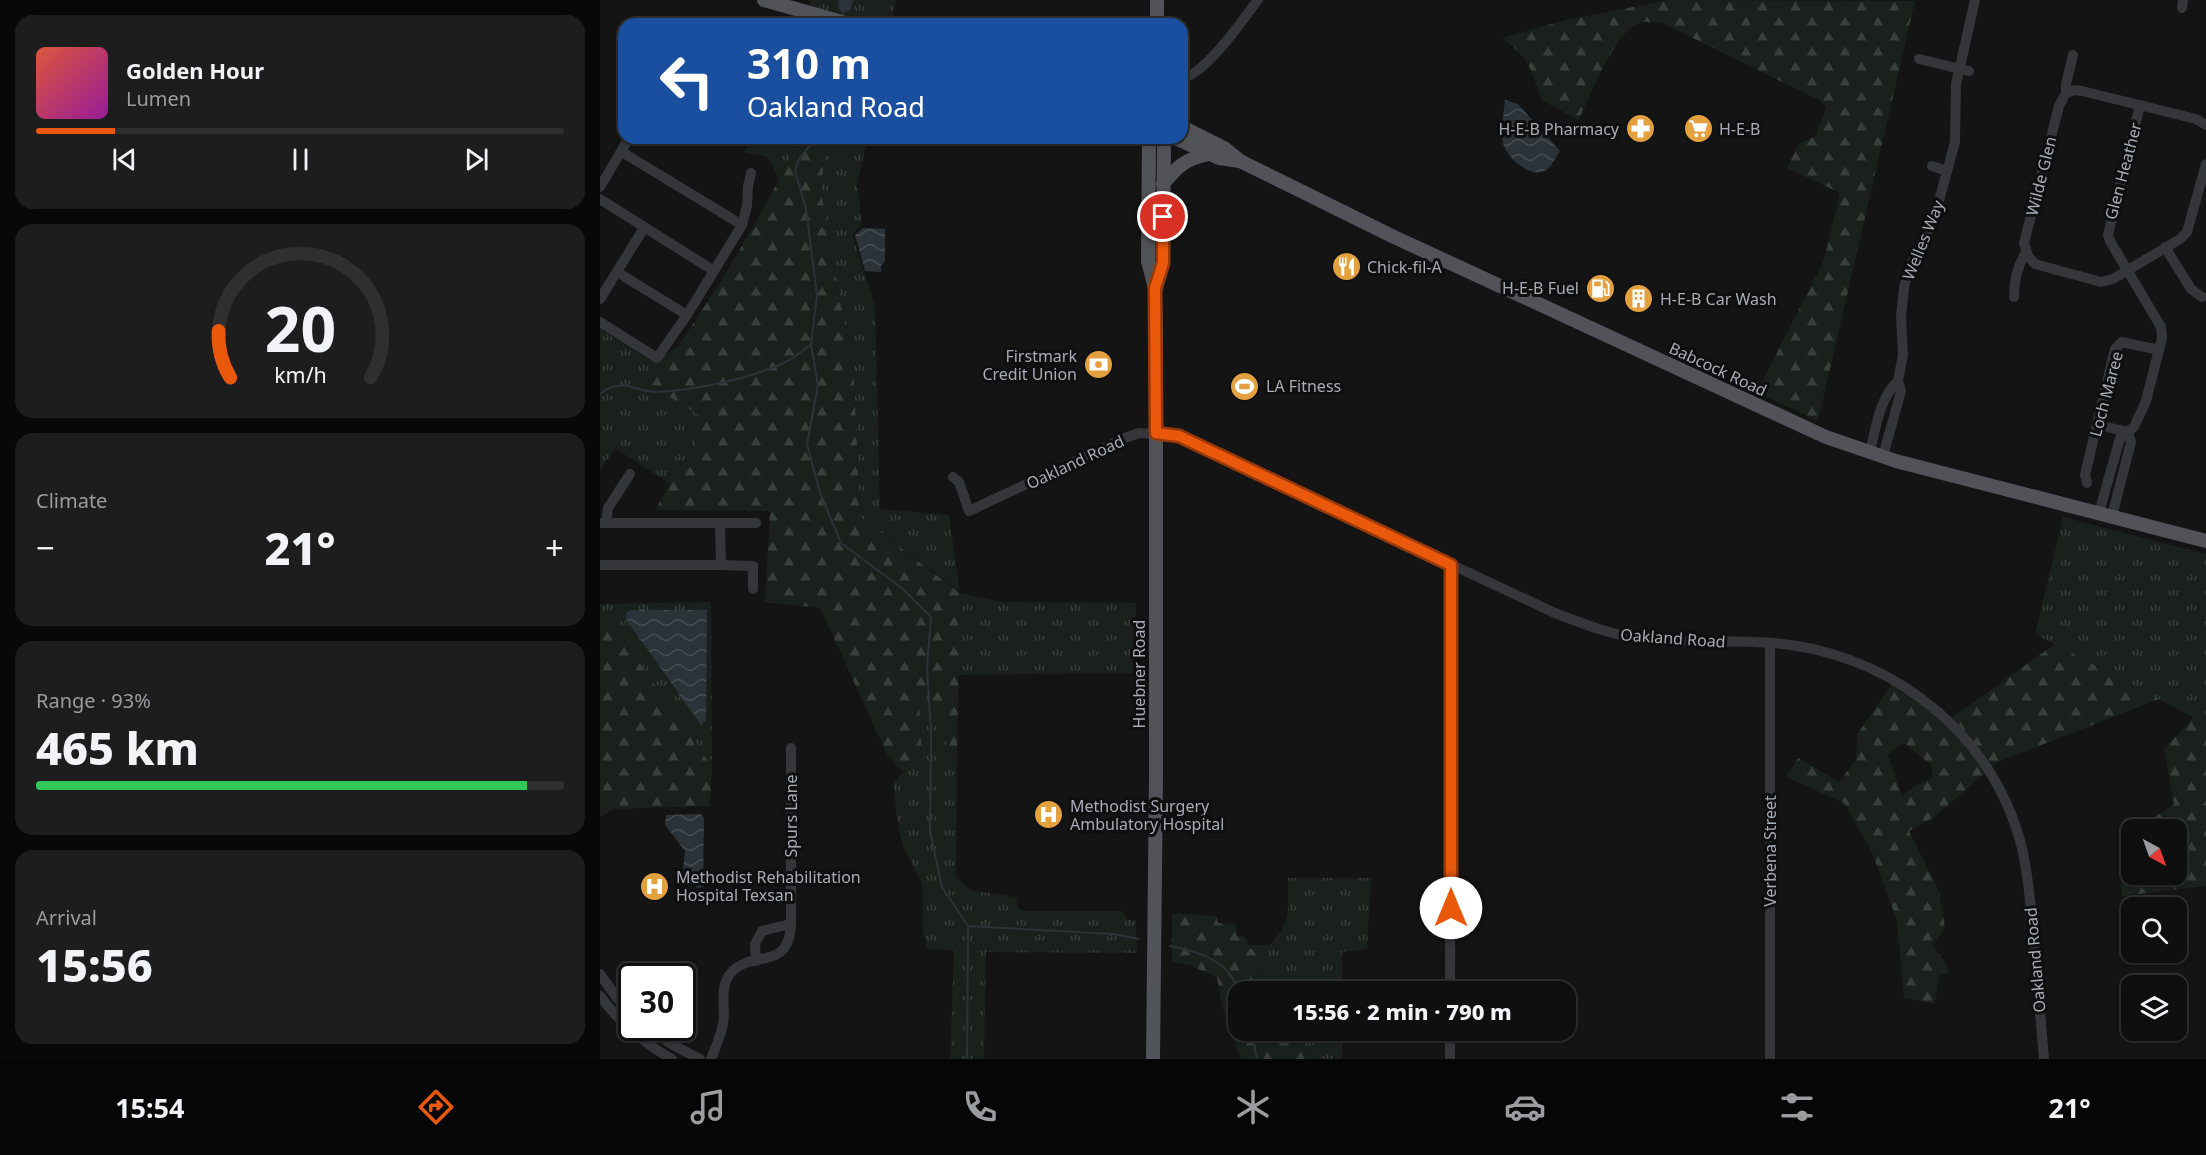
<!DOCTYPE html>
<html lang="en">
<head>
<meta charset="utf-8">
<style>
	body { margin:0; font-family:"Noto Sans",sans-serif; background:#1d1d1e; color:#f1f3f6; height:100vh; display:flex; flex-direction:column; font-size:22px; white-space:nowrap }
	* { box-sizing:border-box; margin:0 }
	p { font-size:20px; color:#9b9c9f }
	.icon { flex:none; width:33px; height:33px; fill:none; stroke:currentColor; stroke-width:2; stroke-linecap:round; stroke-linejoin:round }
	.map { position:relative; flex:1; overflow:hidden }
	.sheet { display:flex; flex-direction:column; gap:15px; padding:15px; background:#080809; width:600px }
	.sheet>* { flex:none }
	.banner { position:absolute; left:18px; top:18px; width:570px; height:126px; border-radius:18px; box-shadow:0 2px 4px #0004,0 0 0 2px #2f2f30; background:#1a4fa0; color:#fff; overflow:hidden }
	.needle { width:39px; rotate:139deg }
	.controls { position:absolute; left:1521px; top:819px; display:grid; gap:12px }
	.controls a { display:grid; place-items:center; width:66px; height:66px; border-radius:12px; background:#0f0f10; box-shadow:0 2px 4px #0004,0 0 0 2px #2f2f30; font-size:30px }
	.speed { position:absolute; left:18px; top:963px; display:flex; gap:12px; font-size:30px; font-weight:700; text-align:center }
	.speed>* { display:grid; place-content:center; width:78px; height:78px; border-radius:50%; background:#0f0f10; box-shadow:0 2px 4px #0004,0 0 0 2px #2f2f30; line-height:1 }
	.speed .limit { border:3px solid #111; border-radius:9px; background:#fff; color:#111 }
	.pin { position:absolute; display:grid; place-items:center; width:51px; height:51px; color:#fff; margin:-26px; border:3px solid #fff; border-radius:50%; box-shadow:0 2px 6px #0007 }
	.me { position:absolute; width:66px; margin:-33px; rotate:0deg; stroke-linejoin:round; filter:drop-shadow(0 0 4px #0008) }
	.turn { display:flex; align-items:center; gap:21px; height:126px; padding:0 30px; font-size:27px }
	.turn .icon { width:78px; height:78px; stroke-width:2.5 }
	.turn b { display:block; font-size:42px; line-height:51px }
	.big { font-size:45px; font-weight:800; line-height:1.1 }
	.sheet .widget { flex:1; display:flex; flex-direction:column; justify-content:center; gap:9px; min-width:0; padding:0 21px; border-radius:18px; background:#1d1d1e }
	.sheet .dial { align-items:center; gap:0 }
	.dial svg { height:156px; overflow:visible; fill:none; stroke:#2f2f30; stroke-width:7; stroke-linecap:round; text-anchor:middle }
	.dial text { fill:#f1f3f6; stroke:none }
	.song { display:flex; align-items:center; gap:18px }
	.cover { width:72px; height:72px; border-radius:9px; background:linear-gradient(135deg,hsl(10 70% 55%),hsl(300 70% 35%)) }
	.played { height:6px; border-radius:3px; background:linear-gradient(90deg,#ea580c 15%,#2f2f30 15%) }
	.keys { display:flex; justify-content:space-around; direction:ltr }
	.heat { display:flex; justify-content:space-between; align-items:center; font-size:33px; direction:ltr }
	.charge { height:9px; border-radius:4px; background:linear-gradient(90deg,#34c759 93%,#2f2f30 0) }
	.trip { position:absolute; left:628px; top:981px; width:348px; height:60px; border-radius:18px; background:#0f0f10; box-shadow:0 2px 4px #0004,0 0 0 2px #2f2f30; font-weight:800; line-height:60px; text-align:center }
	.tabs { display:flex; height:96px; justify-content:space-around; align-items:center; background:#060606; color:#9b9c9f }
	.tabs .icon { width:42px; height:42px }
	.tabs .current { color:#ea580c }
	.tabs b { font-size:27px; color:#f1f3f6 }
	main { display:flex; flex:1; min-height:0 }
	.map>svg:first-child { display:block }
	.grass { fill:url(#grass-tufts) }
	.forest { fill:url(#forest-firs); fill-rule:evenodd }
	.water { fill:url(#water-waves) }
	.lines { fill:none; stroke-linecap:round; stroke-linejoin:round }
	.stream { stroke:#2b3338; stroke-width:2 }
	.river { stroke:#2b3338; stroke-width:14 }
	.minor { stroke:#35363a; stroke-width:10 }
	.major { stroke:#515359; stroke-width:14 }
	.route-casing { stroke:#983908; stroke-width:15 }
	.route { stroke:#ea580c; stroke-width:10 }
	.labels { text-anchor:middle; stroke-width:6; stroke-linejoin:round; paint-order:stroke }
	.poi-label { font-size:16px; fill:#a7acb5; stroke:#0f0f10; text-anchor:start }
	.street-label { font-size:16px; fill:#a7acb5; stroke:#0f0f10 }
</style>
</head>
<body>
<main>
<section class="sheet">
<div class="widget">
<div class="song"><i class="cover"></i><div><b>Golden Hour</b><p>Lumen</p></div></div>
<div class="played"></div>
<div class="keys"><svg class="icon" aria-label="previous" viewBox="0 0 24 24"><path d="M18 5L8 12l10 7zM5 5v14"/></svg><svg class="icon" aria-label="pause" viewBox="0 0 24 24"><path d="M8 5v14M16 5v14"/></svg><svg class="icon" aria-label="next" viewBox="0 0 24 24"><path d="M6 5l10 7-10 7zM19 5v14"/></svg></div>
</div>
<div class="widget dial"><svg viewBox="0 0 100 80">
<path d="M14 69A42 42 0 1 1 86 69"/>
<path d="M14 69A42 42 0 0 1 8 45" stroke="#ea580c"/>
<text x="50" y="56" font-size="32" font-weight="700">20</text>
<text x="50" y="72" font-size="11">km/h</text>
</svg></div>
<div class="widget"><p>Climate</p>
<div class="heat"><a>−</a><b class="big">21°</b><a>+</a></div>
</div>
<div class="widget"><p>Range · 93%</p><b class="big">465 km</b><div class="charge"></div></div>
<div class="widget"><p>Arrival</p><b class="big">15:56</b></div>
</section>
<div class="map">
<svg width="1606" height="1059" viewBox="0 0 1606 1059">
	<defs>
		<pattern id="grass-tufts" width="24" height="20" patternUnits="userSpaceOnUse" patternTransform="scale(1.5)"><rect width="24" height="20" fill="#1a201b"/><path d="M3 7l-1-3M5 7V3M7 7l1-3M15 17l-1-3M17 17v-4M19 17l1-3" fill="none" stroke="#383e3a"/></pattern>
		<pattern id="forest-firs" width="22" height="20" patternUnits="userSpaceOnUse" patternTransform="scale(1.5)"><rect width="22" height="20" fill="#1a201b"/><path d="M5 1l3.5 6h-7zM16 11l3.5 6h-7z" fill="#383e3a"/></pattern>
		<pattern id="water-waves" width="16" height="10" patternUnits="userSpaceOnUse" patternTransform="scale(1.5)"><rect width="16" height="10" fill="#2b3338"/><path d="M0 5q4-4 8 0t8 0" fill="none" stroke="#474e53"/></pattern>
	</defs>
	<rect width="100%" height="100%" fill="#141415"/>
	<g class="grass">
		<path d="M211,0H296L291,24H205Z"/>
		<path d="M151,138H268L257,184L262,222L252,235L275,305L280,509L349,515L360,593L402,602L536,603V673L357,675L360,592L260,517L254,378L221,191L226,140L194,151L179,180L175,170L167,157L144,152Z"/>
		<path d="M0,329L53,362L79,346L50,385L108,420L70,484L15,448L0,471Z"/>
		<path d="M1463,517L1606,554V724L1435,634Z"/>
		<path d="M111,602L112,767L0,606V604Z"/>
		<path d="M329,688L346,714L347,751L357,754L356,877L372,891L416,897L418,908L424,911H523L527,920H536L537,953L386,952L384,1059H350L354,950L326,949V939L323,937V892L321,882L303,846L298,826L293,783L303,772L322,764L319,695Z"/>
		<path d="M688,878H771L767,949L742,952V991H665L657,954L647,945H670C692,921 688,908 688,878Z"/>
		<path d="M703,1031H742V1059H707Z"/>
	</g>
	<g class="forest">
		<path d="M1069,0L1315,1L1218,421L1157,392L1224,260L1240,193L1187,168L1199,144L1215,136L1226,108L1221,101L1064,24C1056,23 1045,20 1037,24C1014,34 990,96 979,120L941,100C931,68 929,58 902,38L966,20Z"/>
		<path d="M226,140L221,191L254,378L260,517L360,593L357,754L347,751L346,714L338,703H331L328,688L319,695L322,765L303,772L288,756L220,608L165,602L170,511L55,510L107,420L50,385C105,311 152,233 194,151Z"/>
		<path d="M0,606L112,767L110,806L13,809L0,817Z"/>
		<path d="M1455,644L1559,699L1398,762L1333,818L1309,831L1339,891L1345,928L1333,945L1347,965L1348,973L1339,976L1335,1004L1304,998L1297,921L1272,852L1244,803L1186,777L1198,758L1239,782L1256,760L1257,735L1293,682L1346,722ZM1306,744L1331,765L1333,777L1316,785L1302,797L1288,755L1299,745Z"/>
		<path d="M1594,717L1606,724V886L1522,896L1519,841L1531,833L1532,874H1576V830L1537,829L1574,804L1564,749Z"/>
		<path d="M572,913L617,916L618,923L636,924L637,936H643L647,939V945L657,954L665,991L639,992V1030L703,1031L707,1059H641L623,1009L617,978L590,965L572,962Z"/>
	</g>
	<g class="water">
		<path d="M905,100L918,104L960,151C956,157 952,166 946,170C931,180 906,157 903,143C900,133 904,111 905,100Z"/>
		<path d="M263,228L285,229V261L281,266V272L265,271L255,235Z"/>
		<path d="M31,610H107L106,720L101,725L26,619V613Z"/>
		<path d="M101,814L104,818L103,887L97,888L83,869L85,851L65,825L66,815Z"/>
	</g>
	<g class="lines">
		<g class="stream">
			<path d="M242,15L245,5"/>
			<path d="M216,138L199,159L195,171L206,209L217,295L211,345L218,385L207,444L220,493L241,543L303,589L331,617L327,668L331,732L330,831L342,887L368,926L513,934L539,939"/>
			<path d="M0,394C22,376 35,392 57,392C94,390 156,378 189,360C197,356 204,349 212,344"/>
			<path d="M570,946C601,952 627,960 640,992"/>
			<path d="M651,1030L657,1059"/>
			<path d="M367,1059L368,927"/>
		</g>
		<path class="river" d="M245,5L246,0"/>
		<g class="minor">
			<path d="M1582,8L1583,0"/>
			<path d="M1473,55L1466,84V93L1459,106L1424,243L1428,256L1435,264L1501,282L1513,279L1580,239L1587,232L1606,164"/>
			<path d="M1319,59L1369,71"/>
			<path d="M582,78C605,75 643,19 658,0"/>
			<path d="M1466,93L1475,90L1482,91L1596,119L1606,125"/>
			<path d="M22,152L142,225"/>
			<path d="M1332,166L1347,171"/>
			<path d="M0,187L29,138"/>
			<path d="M0,199L114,271"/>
			<path d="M1565,247L1591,289L1602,297"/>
			<path d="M17,272L87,315"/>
			<path d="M1414,297C1414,282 1418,265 1426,252"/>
			<path d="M0,299L44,228"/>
			<path d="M0,322L57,358L87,315L142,225L147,206L148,186L151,173"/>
			<path d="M1498,425L1528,432"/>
			<path d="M1270,452C1276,427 1279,399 1298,381"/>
			<path d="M1283,456L1301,391L1298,381L1303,355L1301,317L1304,287L1310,266L1334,219L1355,142L1356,84L1375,0"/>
			<path d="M353,477L359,482L369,511L525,438L539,433L574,435L955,613C984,624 1011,635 1042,639C1091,644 1142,638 1191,645C1301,661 1394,738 1422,848C1429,878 1431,910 1434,942C1437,981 1441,1020 1444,1059"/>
			<path d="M1487,483L1485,475L1515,349L1522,342L1559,350"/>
			<path d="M1499,513L1520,438L1534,427L1546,401L1562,338L1561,327L1510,241L1508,235L1540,105"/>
			<path d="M1512,516L1531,442L1528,432"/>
			<path d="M0,523H156"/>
			<path d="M6,523L8,508L30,474"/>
			<path d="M0,565H121L120,523"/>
			<path d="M121,565L153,566V589"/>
			<path d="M1170,643V1059"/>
			<path d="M156,961L155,944L162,931L191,924"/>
			<path d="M0,974L17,998L32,1012"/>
			<path d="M850,992L851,565"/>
			<path d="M0,996C18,1021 45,1044 72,1059"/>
			<path d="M48,1028L73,1045L100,1059"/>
			<path d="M111,1059C115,1048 121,1036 123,1024C126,1008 119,988 130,974C151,948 189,973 191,924V748"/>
			<path d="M850,1059V1030"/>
		</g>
		<g class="major">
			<path d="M164,0L249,24"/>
			<path d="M557,0V24"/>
			<path d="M582,127L624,148L640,161L792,236L1226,437L1296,461L1606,541"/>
			<path d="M549,138L548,261L555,288L556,337V777L553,1059"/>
			<path d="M575,138L619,158L640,161"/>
			<path d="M563,184C578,166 585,159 609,154"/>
			<path d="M556,288L563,263L564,138"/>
		</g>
	</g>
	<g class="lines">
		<defs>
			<path id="route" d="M563,217V263L555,288L556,433L579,436L851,565V908"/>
		</defs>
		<use href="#route" class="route-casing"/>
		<use href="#route" class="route"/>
	</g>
	<defs>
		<symbol id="pharmacy-disc" viewBox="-11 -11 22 22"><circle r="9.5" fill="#e3a03e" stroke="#0f0f10"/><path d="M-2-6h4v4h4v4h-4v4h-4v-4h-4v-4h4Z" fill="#fff"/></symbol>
		<symbol id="supermarket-disc" viewBox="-11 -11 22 22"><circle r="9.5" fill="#e3a03e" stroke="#0f0f10"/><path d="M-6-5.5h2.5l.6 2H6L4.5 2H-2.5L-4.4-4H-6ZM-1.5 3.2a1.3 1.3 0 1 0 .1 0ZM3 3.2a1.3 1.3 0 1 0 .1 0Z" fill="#fff"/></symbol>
		<symbol id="restaurant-disc" viewBox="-11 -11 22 22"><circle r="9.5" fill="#e3a03e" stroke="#0f0f10"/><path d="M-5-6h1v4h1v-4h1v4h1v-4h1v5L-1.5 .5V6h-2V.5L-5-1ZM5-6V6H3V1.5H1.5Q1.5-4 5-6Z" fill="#fff"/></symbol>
		<symbol id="fuel-disc" viewBox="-11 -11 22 22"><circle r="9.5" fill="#e3a03e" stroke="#0f0f10"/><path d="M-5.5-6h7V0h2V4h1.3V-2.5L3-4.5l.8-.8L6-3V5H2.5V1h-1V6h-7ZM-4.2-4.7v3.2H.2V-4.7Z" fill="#fff"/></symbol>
		<symbol id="building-disc" viewBox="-11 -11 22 22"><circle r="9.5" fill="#e3a03e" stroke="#0f0f10"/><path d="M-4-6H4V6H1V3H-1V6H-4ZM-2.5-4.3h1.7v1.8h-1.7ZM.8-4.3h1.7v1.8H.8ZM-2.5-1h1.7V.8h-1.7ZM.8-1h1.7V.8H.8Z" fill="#fff"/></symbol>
		<symbol id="bank-disc" viewBox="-11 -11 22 22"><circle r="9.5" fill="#e3a03e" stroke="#0f0f10"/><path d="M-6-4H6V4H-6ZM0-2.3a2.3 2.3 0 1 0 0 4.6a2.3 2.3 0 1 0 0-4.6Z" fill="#fff"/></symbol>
		<symbol id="stadium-disc" viewBox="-11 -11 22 22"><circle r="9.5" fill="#e3a03e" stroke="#0f0f10"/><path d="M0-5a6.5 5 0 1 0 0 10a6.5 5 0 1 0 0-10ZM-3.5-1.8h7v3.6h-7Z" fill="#fff"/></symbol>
		<symbol id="hospital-disc" viewBox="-11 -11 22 22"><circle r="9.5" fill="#e3a03e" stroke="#0f0f10"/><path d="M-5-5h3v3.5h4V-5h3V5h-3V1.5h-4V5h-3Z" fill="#fff"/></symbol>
	</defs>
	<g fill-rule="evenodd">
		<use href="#pharmacy-disc" x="1024" y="112" width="33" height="33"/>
		<use href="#supermarket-disc" x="1082" y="112" width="33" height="33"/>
		<use href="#restaurant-disc" x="730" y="250" width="33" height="33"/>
		<use href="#fuel-disc" x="984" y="272" width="33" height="33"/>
		<use href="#building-disc" x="1022" y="282" width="33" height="33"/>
		<use href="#bank-disc" x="482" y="348" width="33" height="33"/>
		<use href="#stadium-disc" x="628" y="370" width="33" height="33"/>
		<use href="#hospital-disc" x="432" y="798" width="33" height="33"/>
		<use href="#hospital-disc" x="38" y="870" width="33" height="33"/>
	</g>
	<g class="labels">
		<g class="poi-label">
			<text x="1019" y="135" text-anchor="end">H-E-B Pharmacy</text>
			<text x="1119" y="135">H-E-B</text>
			<text x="767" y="273">Chick-fil-A</text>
			<text x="979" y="294" text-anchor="end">H-E-B Fuel</text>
			<text x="1060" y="305">H-E-B Car Wash</text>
			<text x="477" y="362" text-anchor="end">Firstmark<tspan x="477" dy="18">Credit Union</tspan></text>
			<text x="666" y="392">LA Fitness</text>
			<text x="470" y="812">Methodist Surgery<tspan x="470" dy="18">Ambulatory Hospital</tspan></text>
			<text x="76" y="883">Methodist Rehabilitation<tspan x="76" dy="18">Hospital Texsan</tspan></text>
		</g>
		<g class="street-label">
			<text transform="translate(1523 171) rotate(-75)" y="6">Glen Heather</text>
			<text transform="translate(1441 176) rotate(-76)" y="6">Wilde Glen</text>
			<text transform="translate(1323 240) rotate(-68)" y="6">Welles Way</text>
			<text transform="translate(1118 369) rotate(25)" y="6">Babcock Road</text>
			<text transform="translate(1506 394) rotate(-75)" y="6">Loch Maree</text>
			<text transform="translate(475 462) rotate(-25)" y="6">Oakland Road</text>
			<text transform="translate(1073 638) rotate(4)" y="6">Oakland Road</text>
			<text transform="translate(539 674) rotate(-90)" y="6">Huebner Road</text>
			<text transform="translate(191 816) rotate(-90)" y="6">Spurs Lane</text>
			<text transform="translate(1170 851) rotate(-90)" y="6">Verbena Street</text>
			<text transform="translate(1435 960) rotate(-95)" y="6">Oakland Road</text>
		</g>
	</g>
</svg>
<div class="controls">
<a><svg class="needle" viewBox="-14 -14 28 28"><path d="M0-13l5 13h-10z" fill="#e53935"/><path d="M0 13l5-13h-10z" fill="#9b9c9f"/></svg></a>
<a><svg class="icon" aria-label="search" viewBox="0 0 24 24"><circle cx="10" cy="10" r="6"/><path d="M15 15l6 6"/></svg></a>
<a><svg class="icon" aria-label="layers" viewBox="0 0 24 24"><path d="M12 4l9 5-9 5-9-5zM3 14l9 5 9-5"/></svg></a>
</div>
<div class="speed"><div class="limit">30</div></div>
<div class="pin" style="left:563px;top:217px;background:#d93025"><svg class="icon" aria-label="arrive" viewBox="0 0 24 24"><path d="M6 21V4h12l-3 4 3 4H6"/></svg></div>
<svg class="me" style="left:851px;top:908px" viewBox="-20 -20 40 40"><circle r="19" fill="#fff"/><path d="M0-13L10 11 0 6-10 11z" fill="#ea580c"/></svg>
<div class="trip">15:56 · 2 min · 790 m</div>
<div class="banner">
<div class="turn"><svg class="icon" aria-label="left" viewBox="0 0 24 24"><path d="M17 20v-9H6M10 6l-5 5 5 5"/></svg><div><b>310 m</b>Oakland Road</div></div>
</div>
</div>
</main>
<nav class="tabs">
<b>15:54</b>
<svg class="icon current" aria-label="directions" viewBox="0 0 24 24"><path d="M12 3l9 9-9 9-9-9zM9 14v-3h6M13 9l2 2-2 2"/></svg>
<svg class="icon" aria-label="music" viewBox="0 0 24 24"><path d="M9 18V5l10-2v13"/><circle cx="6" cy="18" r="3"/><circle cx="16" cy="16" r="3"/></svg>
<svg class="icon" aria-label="phone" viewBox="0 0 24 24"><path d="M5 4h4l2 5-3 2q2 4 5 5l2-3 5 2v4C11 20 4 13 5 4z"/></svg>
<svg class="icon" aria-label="climate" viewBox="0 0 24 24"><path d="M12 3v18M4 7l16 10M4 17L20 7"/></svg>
<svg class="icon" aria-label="car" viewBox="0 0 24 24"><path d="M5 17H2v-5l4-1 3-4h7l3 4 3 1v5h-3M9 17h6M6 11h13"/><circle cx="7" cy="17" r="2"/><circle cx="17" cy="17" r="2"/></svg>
<svg class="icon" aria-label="filters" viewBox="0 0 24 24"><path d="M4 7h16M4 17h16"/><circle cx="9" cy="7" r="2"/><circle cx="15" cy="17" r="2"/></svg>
<b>21°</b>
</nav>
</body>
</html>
